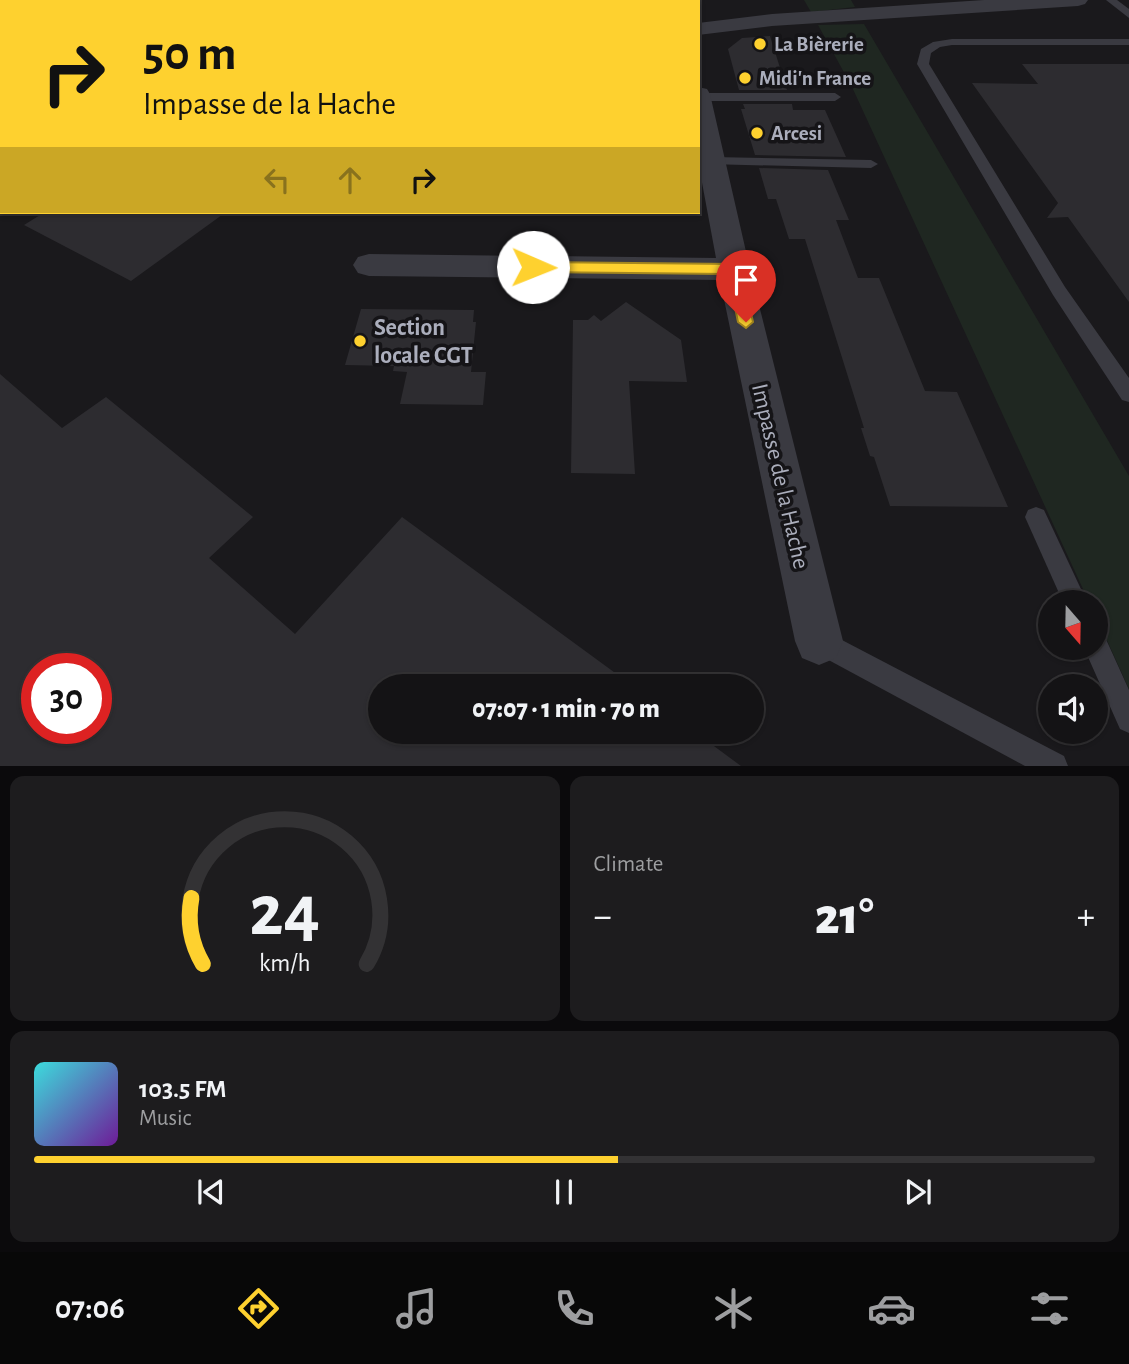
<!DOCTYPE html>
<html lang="en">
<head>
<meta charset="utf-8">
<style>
	body { margin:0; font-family:"Alegreya Sans",sans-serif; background:#1d1c1e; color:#f1f3f6; height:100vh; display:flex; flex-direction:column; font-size:26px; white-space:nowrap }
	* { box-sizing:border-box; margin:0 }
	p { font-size:23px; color:#9d9ea0 }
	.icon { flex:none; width:38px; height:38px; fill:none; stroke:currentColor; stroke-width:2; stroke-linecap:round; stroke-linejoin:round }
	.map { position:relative; height:766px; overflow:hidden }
	.sheet { display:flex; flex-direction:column; gap:10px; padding:10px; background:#0b0a0c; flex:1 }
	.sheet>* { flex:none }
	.top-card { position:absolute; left:0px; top:0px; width:700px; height:214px; box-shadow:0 2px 5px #0004,0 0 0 2px #333234; background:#fed12f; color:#111; overflow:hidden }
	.needle { width:46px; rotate:160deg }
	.controls { position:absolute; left:1038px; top:590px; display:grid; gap:14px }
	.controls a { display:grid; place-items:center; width:70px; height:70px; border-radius:50%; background:#141315; box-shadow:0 2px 5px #0004,0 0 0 2px #333234; font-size:35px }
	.speed { position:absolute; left:21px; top:653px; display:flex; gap:14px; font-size:35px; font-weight:700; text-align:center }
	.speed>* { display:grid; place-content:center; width:91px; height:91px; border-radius:50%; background:#141315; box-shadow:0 2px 5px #0004,0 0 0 2px #333234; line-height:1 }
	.speed .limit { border:10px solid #d22; background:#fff; color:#111 }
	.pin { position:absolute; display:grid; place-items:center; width:60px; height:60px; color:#fff; margin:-72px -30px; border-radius:50% 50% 50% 0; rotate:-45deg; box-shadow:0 0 7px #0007 }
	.pin .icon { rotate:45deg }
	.me { position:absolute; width:77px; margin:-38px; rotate:91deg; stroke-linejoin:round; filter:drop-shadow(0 0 5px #0008) }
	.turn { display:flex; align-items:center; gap:24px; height:147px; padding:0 28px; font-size:32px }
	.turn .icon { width:91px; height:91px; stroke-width:2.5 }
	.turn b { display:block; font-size:49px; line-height:60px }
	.lanes { display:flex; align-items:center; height:66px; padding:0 28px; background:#0003; justify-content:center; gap:35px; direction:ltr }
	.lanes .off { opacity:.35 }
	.big { font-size:52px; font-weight:800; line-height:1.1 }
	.sheet .tile { flex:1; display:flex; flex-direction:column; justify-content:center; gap:10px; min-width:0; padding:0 24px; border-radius:14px; background:#1d1c1e }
	.sheet .dial { align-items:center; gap:0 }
	.dial svg { height:182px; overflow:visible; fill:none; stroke:#333234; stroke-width:7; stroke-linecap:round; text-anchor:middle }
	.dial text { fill:#f1f3f6; stroke:none }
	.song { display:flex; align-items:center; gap:21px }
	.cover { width:84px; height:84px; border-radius:10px; background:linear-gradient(135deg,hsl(180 70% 55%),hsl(280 70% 35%)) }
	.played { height:7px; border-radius:4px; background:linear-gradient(90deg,#fed12f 55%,#333234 55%) }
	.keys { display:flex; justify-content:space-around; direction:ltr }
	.heat { display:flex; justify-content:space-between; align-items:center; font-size:38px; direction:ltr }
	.sheet .tiles { flex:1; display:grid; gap:10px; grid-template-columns:1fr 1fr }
	.tile:last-child { grid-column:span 2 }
	.trip { position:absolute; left:368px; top:674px; width:396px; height:70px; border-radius:35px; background:#141315; box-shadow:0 2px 5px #0004,0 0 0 2px #333234; font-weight:800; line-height:70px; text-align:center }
	.dock { display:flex; height:112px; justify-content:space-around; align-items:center; background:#080808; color:#9d9ea0 }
	.dock .icon { width:49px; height:49px }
	.dock .selected { color:#fed12f }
	.dock b { font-size:32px; color:#f1f3f6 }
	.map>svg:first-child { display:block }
	.green { fill:#1f2721 }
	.building { fill:#2d2c30; fill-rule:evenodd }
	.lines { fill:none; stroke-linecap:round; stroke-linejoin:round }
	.lane { fill:#3a3a41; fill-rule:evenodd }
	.street { fill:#3a3a41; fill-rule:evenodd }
	.primary { fill:#565760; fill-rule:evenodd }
	.route { fill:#fed12f; stroke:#a5881f; stroke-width:2 }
	.poi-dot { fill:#fed12f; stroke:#151417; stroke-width:2.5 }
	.labels { text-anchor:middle; stroke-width:7; stroke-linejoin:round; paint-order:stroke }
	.far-poi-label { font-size:21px; font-weight:bold; fill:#abaebc; stroke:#151417; text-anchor:start }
	.poi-label { font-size:24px; font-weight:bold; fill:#abaebc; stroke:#151417; text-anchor:start }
	.street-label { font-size:24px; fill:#abaebc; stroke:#151417 }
</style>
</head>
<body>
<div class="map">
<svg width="1129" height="766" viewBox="0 0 1129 766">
	<rect width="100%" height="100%" fill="#1a191c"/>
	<g class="green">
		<path d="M804,0H851L855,7L811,12Z"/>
		<path d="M864,24L1129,476V689L1096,616V602H1089L852,87L818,25Z"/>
	</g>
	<g class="building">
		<path d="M770,36L787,90H739L728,49L742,38Z"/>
		<path d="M1022,64H1129V302L1068,217L1047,218L1058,203L972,83L1038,84Z"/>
		<path d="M743,104H792L793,110H825L846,157L755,155L741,109H745Z"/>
		<path d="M759,168L828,170L849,220H836L858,278H879L925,391L957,392L1008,507L890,506L874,457L870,456L861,428H864L805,239H789L776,199H768Z"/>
		<path d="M45,212H226L131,281L24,225Z"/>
		<path d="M626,302L681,340L687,382L629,381L635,474L571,473L573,320H588L594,315L601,321Z"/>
		<path d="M361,309L474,310L473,322H476L471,372H486L483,405L400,404L407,372L393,371L394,366L345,365Z"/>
		<path d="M0,374L62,428L106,397L253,517L209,558L295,634L402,517L633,686H380V732H695L741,766H0ZM37,668H96V728H37Z"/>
	</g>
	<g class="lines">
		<g class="lane">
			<path d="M1106,0H1117L1129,9V18Z"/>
			<path d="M952,39H1129V45H952L940,47L931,53L929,64L1065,287L1129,378V402L1122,400L1053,295L917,64L921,49L933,42Z"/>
			<path d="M699,93H835L841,97L835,101H699Z"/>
			<path d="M712,157L871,160L878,164L871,168L707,164L705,161Z"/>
			<path d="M2,190V200L0,201V191Z"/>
			<path d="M1036,507L1044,510L1087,602H1063L1025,517L1028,510Z"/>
			<path d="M819,628L1064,756L1068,766H1025L810,650L806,641L810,632Z"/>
			<path d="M1096,633L1105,637L1129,690V733L1120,729L1084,648H1096Z"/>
		</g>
		<g class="street">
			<path d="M0,0H19L20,2H2V6Z"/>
			<path d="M185,0H206L184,2Z"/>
			<path d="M668,0H688L689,2H669Z"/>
			<path d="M984,0H1088L1085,4L1078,6L772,26L698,35V23L772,14Z"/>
			<path d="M0,65H2L0,80Z"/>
			<path d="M698,87L707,89L710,94L750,269L843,641L836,658L819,665L802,658L795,641L720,280L369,276L358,273L353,265L358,257L369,254L716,258L698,161Z"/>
		</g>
		<g class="primary">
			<path d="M74,0H99L72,2Z"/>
			<path d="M125,0H149L123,2Z"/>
			<rect x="0" y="28" width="2" height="14"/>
		</g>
	</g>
	<path class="route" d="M533,262L734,264L741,269L753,322L746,328L738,322L728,274L533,272L527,267Z"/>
	<g class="poi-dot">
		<circle cx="760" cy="44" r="7"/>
		<circle cx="745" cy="78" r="7"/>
		<circle cx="757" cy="133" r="7"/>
		<circle cx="360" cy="341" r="7"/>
	</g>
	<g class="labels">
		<g class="far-poi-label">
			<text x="774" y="51">La Bièrerie</text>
			<text x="759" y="85">Midi'n France</text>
			<text x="771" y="140">Arcesi</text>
		</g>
		<g class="poi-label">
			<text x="374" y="335">Section<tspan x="374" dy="28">locale CGT</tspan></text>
		</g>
		<g class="street-label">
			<text transform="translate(781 476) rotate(77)" y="8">Impasse de la Hache</text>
		</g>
	</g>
</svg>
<div class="controls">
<a><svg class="needle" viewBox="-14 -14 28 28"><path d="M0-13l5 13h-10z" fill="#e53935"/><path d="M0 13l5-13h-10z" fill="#9d9ea0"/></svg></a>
<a><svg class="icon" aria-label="sound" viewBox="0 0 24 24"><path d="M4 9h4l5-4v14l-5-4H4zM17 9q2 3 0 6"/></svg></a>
</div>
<div class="speed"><div class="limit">30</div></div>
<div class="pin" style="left:746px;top:322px;background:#d93025"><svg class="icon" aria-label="arrive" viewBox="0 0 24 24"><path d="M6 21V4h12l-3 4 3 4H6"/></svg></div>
<svg class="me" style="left:533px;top:267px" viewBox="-20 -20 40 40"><circle r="19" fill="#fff"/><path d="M0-13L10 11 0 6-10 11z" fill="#fed12f"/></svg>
<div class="trip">07:07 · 1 min · 70 m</div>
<div class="top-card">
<div class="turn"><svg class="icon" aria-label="right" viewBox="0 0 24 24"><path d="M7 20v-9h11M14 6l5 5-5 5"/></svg><div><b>50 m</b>Impasse de la Hache</div></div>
<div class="lanes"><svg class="icon off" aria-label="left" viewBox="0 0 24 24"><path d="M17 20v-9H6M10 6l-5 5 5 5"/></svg><svg class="icon off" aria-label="ahead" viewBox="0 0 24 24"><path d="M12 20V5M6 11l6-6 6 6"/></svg><svg class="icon" aria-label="right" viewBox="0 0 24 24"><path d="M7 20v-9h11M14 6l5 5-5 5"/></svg></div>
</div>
</div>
<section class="sheet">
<div class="tiles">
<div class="tile dial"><svg viewBox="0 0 100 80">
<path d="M14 69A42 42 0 1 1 86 69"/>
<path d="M14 69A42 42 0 0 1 9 40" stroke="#fed12f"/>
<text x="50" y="56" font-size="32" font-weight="700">24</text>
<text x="50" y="72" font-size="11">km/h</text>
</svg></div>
<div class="tile"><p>Climate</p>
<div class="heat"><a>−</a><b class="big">21°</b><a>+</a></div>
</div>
<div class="tile">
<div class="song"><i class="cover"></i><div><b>103.5 FM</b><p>Music</p></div></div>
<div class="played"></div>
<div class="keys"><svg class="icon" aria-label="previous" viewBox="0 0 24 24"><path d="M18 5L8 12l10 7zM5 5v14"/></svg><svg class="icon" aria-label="pause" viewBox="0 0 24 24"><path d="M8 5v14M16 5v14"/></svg><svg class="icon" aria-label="next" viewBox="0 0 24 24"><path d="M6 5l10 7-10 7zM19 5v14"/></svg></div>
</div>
</div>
</section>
<nav class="dock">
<b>07:06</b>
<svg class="icon selected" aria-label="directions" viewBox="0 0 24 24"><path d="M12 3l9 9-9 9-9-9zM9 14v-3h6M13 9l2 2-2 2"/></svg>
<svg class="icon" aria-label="music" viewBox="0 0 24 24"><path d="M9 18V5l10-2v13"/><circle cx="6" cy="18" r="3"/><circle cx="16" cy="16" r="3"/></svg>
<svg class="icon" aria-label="phone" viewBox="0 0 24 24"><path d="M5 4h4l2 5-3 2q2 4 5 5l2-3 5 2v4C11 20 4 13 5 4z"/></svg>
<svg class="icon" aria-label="climate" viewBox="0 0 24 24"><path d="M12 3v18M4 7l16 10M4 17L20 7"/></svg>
<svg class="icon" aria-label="car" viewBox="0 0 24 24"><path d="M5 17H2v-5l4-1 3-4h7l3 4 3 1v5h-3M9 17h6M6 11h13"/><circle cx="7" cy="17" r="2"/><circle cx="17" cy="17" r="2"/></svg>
<svg class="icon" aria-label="filters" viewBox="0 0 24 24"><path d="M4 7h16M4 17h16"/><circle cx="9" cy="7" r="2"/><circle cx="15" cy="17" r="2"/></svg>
</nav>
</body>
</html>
